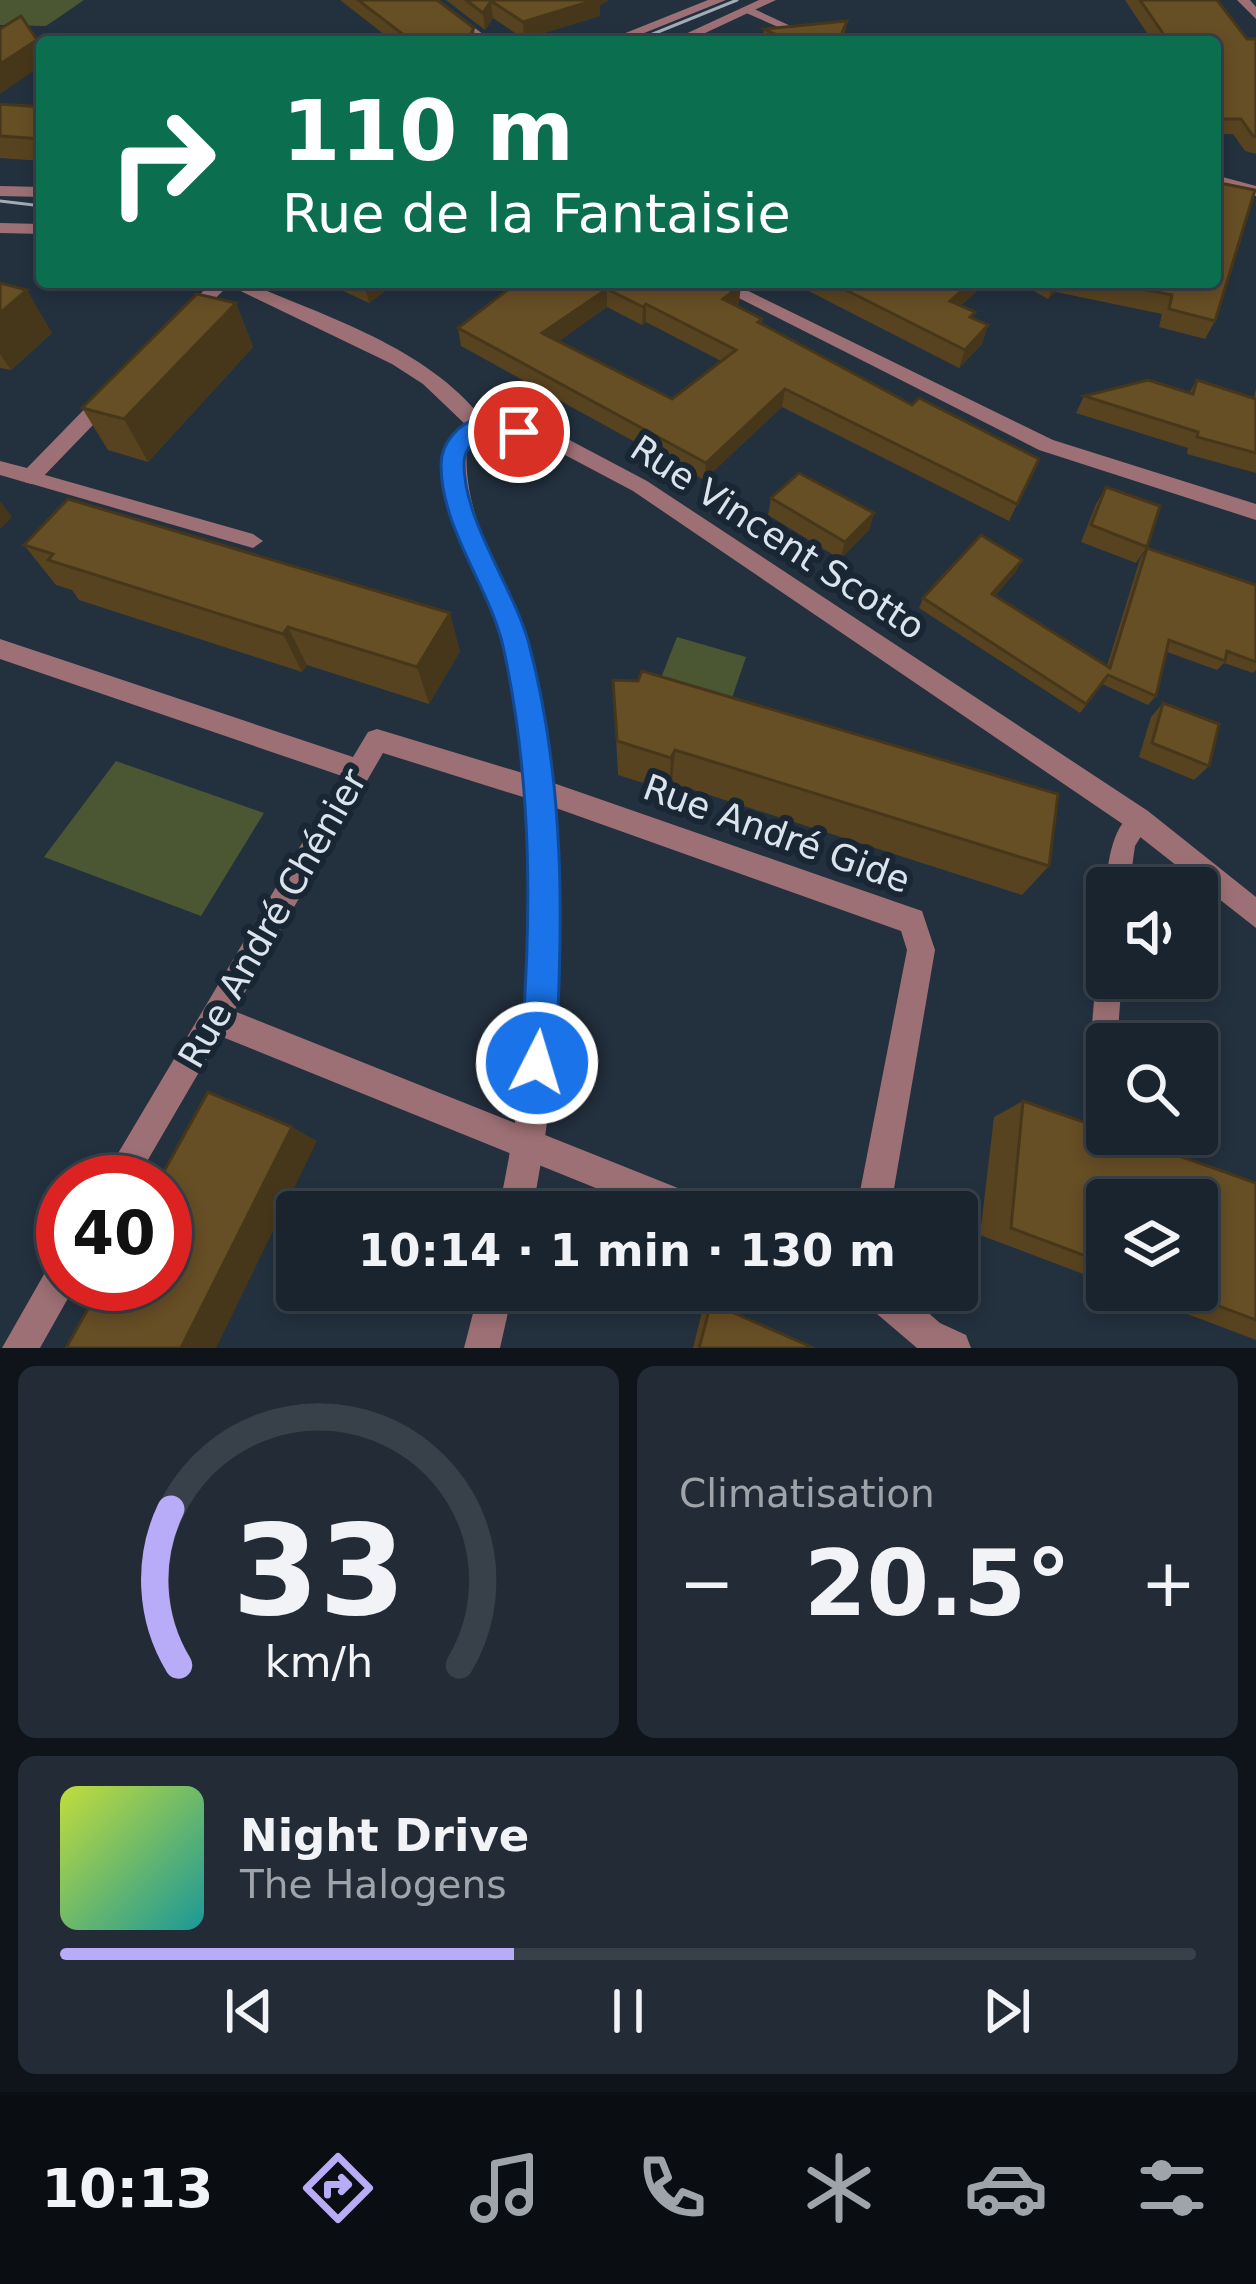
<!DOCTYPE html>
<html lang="fr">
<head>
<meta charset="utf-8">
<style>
	body { margin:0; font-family:"DejaVu Sans",sans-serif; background:#232c36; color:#f1f3f6; height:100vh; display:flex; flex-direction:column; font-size:45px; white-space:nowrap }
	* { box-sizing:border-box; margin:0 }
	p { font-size:39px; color:#9fa4aa }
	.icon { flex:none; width:66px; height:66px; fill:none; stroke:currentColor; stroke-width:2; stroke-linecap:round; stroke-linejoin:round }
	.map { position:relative; height:1348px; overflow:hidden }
	.details { display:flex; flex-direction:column; gap:18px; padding:18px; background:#0e1419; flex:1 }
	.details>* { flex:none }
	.banner { position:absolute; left:36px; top:36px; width:1185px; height:252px; border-radius:12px; box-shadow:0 6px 18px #0003,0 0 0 3px #38414a; background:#0b6e4f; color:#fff; overflow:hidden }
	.fabs { position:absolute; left:1086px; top:867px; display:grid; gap:24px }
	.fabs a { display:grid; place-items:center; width:132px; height:132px; border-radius:12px; background:#1a242e; box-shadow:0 6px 18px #0003,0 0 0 3px #38414a; font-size:60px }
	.speed { position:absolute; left:36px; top:1155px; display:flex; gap:24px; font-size:60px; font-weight:700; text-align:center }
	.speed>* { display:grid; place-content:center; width:156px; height:156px; border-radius:50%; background:#1a242e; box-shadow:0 6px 18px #0003,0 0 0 3px #38414a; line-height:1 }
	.speed .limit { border:18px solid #d22; background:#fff; color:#111 }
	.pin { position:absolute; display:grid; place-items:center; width:102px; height:102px; color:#fff; margin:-51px; border:6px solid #fff; border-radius:50%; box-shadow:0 3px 12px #0007 }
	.me { position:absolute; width:132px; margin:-66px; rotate:5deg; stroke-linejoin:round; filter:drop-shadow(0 0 9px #0008) }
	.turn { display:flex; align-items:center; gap:42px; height:252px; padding:0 48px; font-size:54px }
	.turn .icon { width:156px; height:156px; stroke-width:2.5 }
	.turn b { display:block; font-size:84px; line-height:102px }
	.big { font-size:90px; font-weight:700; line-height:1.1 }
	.details .widget { flex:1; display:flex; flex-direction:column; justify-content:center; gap:18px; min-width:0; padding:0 42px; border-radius:18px; background:#232c36 }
	.details .dial { align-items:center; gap:0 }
	.dial svg { height:312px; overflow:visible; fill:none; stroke:#38414a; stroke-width:7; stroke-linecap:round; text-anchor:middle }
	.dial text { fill:#f1f3f6; stroke:none }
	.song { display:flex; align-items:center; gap:36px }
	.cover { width:144px; height:144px; border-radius:18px; background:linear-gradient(135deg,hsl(70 70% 55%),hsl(180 70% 35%)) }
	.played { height:12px; border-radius:6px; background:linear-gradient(90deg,#b8abf7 40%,#38414a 40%) }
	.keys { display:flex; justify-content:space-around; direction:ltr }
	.heat { display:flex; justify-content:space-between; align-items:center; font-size:66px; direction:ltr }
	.details .tiles { flex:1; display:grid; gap:18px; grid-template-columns:1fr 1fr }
	.widget:last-child { grid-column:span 2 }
	.trip { position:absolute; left:276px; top:1191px; width:702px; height:120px; border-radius:12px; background:#1a242e; box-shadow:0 6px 18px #0003,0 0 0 3px #38414a; font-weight:700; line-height:120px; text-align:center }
	.tab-bar { display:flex; height:192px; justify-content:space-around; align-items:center; background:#0a0e12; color:#9fa4aa }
	.tab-bar .icon { width:84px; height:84px }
	.tab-bar .on { color:#b8abf7 }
	.tab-bar b { font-size:54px; color:#f1f3f6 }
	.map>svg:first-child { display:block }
	.green { fill:#4b5733 }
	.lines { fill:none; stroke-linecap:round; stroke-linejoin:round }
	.service { fill:#9d7075; fill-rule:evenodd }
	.minor { fill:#9d7075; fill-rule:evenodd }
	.tertiary { fill:#9d7075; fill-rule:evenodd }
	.tram { stroke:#a2acb7; stroke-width:3 }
	.wall { fill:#584320; fill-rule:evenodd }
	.shaded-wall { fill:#47371a }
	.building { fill:#664e25; stroke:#47371a; stroke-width:3; fill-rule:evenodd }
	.route { fill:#1a73e8; stroke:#114b97; stroke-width:3 }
	.labels { text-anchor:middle; stroke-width:12; stroke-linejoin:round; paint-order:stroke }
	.street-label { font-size:36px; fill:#dbe3ed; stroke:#192633 }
</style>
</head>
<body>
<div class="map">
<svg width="1256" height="1348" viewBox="0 0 1256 1348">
	<rect width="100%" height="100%" fill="#23303e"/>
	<g class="green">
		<path d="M0,0H84L46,26L0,25Z"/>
		<path d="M677,637L746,657L722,727L661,678Z"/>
		<path d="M116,761L264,813L201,916L44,857Z"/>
	</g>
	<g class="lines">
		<g class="service">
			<path d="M744,8H752L795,28L785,30L744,12Z"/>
			<path d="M31,471L253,534L263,541L253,548L25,482L22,477L25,472Z"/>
			<path d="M1139,809L1147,813L1151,820L1135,846L1129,888H1107V893L1105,888C1109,861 1111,823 1139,809Z"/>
			<path d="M1107,966V978H1122L1117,1044H1107L1109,1134L1107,1139L1097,1143L1087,1139L1083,1129L1096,978L1100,969Z"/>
		</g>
		<g class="minor">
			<path d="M425,0H439L493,42H478Z"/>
			<path d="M1237,0H1250L1256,7V19Z"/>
			<path d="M1215,175L1256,186V196L1215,185Z"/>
			<path d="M213,282H232L192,321H180V313Z"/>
			<path d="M707,282H730L1053,440L1256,504V520L1039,450Z"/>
			<path d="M111,388L118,389V399L38,482L31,484L0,475V461L27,468L104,389Z"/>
			<path d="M478,419L562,436L647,481L1148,811L1256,897V928L1130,829L633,491L550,447L471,431V421Z"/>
			<path d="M0,639L353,757L368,732L377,729L539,778L922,911L935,950L890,1212H856L907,950L901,931L539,802L383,753L234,1011L708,1200L713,1212H655L220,1036L135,1182H101L342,776L0,659Z"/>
			<path d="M63,1257V1284H76L40,1348H2L51,1262Z"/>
			<path d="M858,1290H902L940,1323L966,1335L971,1348H917L863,1302Z"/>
		</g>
		<g class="tertiary">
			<path d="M708,0H726L622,42H603Z"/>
			<path d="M759,0H776L686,42H668Z"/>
			<path d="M0,186L42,187V197L0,196Z"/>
			<path d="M0,223L42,224V234L0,233Z"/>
			<path d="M222,282H246C329,318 433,349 488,426L467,447C461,525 515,590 532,664C573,846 568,1030 532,1212H498C537,1033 547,850 509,670C493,592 439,525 447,444L466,425L423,384L392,364Z"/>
			<path d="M479,1290H513L500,1348H464Z"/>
		</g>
		<g class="tram">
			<path d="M633,42L737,0"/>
			<path d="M0,201L42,206"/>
		</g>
	</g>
	<g class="wall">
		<path d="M340,0H437L475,42H394Z"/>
		<path d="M446,0H609L600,5V16L524,39L493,18L485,30Z"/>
		<path d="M1125,0H1217L1247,39H1256V154L1245,151L1233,134H1215V42H1153Z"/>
		<path d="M847,21L843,42H762L764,29Z"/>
		<path d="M0,104L42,107V161L0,158Z"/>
		<path d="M257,282H289L278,290Z"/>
		<path d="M324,282H397L369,303Z"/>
		<path d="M518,282H735L739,303L736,306L762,319V324L912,405L1039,459L1009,521L782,407L704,480L461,346L458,328ZM607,307L642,325L646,322L721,361L672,399L558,341Z"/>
		<path d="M740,282H766L756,290Z"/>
		<path d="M791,282H987L960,306L973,318L988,325L982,344L959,368Z"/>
		<path d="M1018,282H1215V321L1205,339L1159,327L1162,314L1056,292L1048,299Z"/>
		<path d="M0,283L52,333L11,370L0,368Z"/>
		<path d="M236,303L253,347L148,462L108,450L82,408Z"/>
		<path d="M1197,380L1254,398L1256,388V473L1187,454L1188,448L1076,413L1084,396L1189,393Z"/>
		<path d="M1106,487L1147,547L1136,563L1081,542L1096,504Z"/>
		<path d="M771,498L874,513L869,530L840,559L768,515Z"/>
		<path d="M24,545L460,651L429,704L307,665L302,672L79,600L72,590L56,585Z"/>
		<path d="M1147,548L1256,585V670L1253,673L1224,663L1217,670L1167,652L1156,696L1148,705L1102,684L1080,713L919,608L923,598L1017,570L995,596L1107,666L1140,559Z"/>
		<path d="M613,680L1049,866L1022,895L672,783L669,791L618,775Z"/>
		<path d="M1163,703L1209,766L1194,780L1139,757L1151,717Z"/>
		<path d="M1023,1101L1256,1183V1340L1124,1290H1197L1107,1200V1283L980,1235L994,1117Z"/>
		<path d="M711,1303L814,1348H693L704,1304Z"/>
	</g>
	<g class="shaded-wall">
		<path d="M591,0H609L600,5V16L524,39L523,22Z"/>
		<path d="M491,1L493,18L485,30L483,13Z"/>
		<path d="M474,28L475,42H466Z"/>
		<path d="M37,40L42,52V65L0,94V64Z"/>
		<path d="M275,282H289L278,290Z"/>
		<path d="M371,282H397L369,303L365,286Z"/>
		<path d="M972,282H987L945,319L950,301Z"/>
		<path d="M1055,282H1060L1056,292L1048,299Z"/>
		<path d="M741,285L739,303L722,318L723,299Z"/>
		<path d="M607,289V307L544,352L542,333Z"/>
		<path d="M27,290L52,333L11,370L0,354V313Z"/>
		<path d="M236,303L253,347L148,462L124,419Z"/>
		<path d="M646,304V322L642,325L643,307Z"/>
		<path d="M988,325L982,344L959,368L965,350Z"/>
		<path d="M785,389L782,407L704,480L706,463Z"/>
		<path d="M0,501L12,517L0,529Z"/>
		<path d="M874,513L869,530L840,559L845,542Z"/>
		<path d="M1022,560L1017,570L988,604L992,594Z"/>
		<path d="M450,613L460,651L429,704L417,667Z"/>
		<path d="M288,627L307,665L302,672L283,634Z"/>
		<path d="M675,750L672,783L669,791L671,758Z"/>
		<path d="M292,1127L317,1141L216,1348H181Z"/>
	</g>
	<g class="building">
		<path d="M358,0H437L474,28L466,42H413Z"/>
		<path d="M466,0H595L523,22L491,1L483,13Z"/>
		<path d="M1140,0H1217L1247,39H1256V137L1253,136L1241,119H1222L1215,109V42H1169Z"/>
		<path d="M21,16L37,40L0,64V29Z"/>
		<path d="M847,21L838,42H792L764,29Z"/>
		<path d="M0,104L42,107V139L0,136Z"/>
		<path d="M1215,182L1255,190L1215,321L1169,309L1172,295L1106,282H1215Z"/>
		<path d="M518,282H735L741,285L723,299L762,319L758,322L912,405L919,398L1039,459L1017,504L785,389L706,463L458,328ZM607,289L643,307L646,304L736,350L672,399L542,333Z"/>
		<path d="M830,282H972L950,301L975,312L970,317L988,325L965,350Z"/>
		<path d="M0,283L27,290L0,313Z"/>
		<path d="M197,294L236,303L124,419L82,408Z"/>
		<path d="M1148,380L1193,394L1197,380L1256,399V453L1197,437L1198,432L1084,396Z"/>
		<path d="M799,473L874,513L845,542L771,498Z"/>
		<path d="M1106,487L1160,506L1147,547L1091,525Z"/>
		<path d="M68,499L450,613L417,667L288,627L283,634L48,560L53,554L24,545Z"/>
		<path d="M981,535L1022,560L992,594L1110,668L1147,548L1256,585V662L1227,651L1225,661L1169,640L1156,696L1108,675L1086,704L923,598Z"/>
		<path d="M642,671L1058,794L1049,866L675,750L671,758L617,741L613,680L638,681Z"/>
		<path d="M1163,703L1219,724L1209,766L1152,743Z"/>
		<path d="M208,1092L292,1127L181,1348H66L102,1284H165V1182H158Z"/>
		<path d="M1023,1101L1107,1130V1134H1117L1256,1183V1320L1176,1290H1197V1200H1107V1264L1011,1228Z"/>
		<path d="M711,1303L814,1348H699Z"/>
	</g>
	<path class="route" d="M478,418L519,425L530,432L519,440L482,434C472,443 464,450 464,464C464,522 514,588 529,644C565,780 564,925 555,1063L550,1075L537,1081L525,1075L520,1063C532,924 533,783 503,646C489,586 441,528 441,465C441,443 458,424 478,418Z"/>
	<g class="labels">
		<g class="street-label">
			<text transform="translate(778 537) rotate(33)" y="13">Rue Vincent Scotto</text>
			<text transform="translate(777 833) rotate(20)" y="13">Rue André Gide</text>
			<text transform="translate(272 918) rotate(-60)" y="13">Rue André Chénier</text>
		</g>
	</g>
</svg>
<div class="fabs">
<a><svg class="icon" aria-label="sound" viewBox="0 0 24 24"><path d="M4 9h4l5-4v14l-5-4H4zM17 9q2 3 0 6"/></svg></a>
<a><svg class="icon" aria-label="search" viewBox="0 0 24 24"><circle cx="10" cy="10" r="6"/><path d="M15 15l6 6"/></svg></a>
<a><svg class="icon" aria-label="layers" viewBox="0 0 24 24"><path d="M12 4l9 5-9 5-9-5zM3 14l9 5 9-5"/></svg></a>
</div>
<div class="speed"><div class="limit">40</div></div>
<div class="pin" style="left:519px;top:432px;background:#d93025"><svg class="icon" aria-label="arrive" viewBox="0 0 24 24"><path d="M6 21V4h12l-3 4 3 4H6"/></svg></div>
<svg class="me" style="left:537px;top:1063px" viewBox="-20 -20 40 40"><circle r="17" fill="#1a73e8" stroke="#fff" stroke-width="3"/><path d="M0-11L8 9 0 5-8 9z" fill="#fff"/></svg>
<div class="trip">10:14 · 1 min · 130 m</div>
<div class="banner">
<div class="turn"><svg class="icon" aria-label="right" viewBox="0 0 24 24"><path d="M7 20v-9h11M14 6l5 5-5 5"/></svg><div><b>110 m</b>Rue de la Fantaisie</div></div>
</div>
</div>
<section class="details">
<div class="tiles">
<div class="widget dial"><svg viewBox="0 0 100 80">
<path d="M14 69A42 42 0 1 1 86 69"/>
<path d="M14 69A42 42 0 0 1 12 29" stroke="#b8abf7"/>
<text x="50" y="56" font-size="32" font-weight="700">33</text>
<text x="50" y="72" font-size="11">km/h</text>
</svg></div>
<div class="widget"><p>Climatisation</p>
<div class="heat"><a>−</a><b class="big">20.5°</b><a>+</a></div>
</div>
<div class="widget">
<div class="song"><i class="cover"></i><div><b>Night Drive</b><p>The Halogens</p></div></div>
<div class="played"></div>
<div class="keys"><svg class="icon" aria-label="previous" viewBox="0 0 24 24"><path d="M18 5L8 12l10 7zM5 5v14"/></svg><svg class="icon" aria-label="pause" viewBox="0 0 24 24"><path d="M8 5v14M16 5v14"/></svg><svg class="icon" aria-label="next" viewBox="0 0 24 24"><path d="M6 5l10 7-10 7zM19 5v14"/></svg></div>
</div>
</div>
</section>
<nav class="tab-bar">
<b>10:13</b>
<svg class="icon on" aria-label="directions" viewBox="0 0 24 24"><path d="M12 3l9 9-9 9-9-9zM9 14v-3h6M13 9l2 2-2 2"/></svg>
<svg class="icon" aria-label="music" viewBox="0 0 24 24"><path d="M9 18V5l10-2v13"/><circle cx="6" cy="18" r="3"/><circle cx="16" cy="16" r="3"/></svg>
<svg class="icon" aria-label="phone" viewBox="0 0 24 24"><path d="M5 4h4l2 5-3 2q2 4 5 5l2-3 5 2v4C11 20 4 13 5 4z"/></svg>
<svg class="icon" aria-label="climate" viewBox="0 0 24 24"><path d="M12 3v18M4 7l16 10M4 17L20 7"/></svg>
<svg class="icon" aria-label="car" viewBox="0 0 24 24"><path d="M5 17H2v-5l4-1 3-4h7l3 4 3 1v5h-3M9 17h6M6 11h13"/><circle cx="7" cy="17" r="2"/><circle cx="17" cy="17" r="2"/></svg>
<svg class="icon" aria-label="filters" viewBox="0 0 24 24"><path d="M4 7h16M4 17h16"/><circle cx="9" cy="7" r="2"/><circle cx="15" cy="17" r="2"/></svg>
</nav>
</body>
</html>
